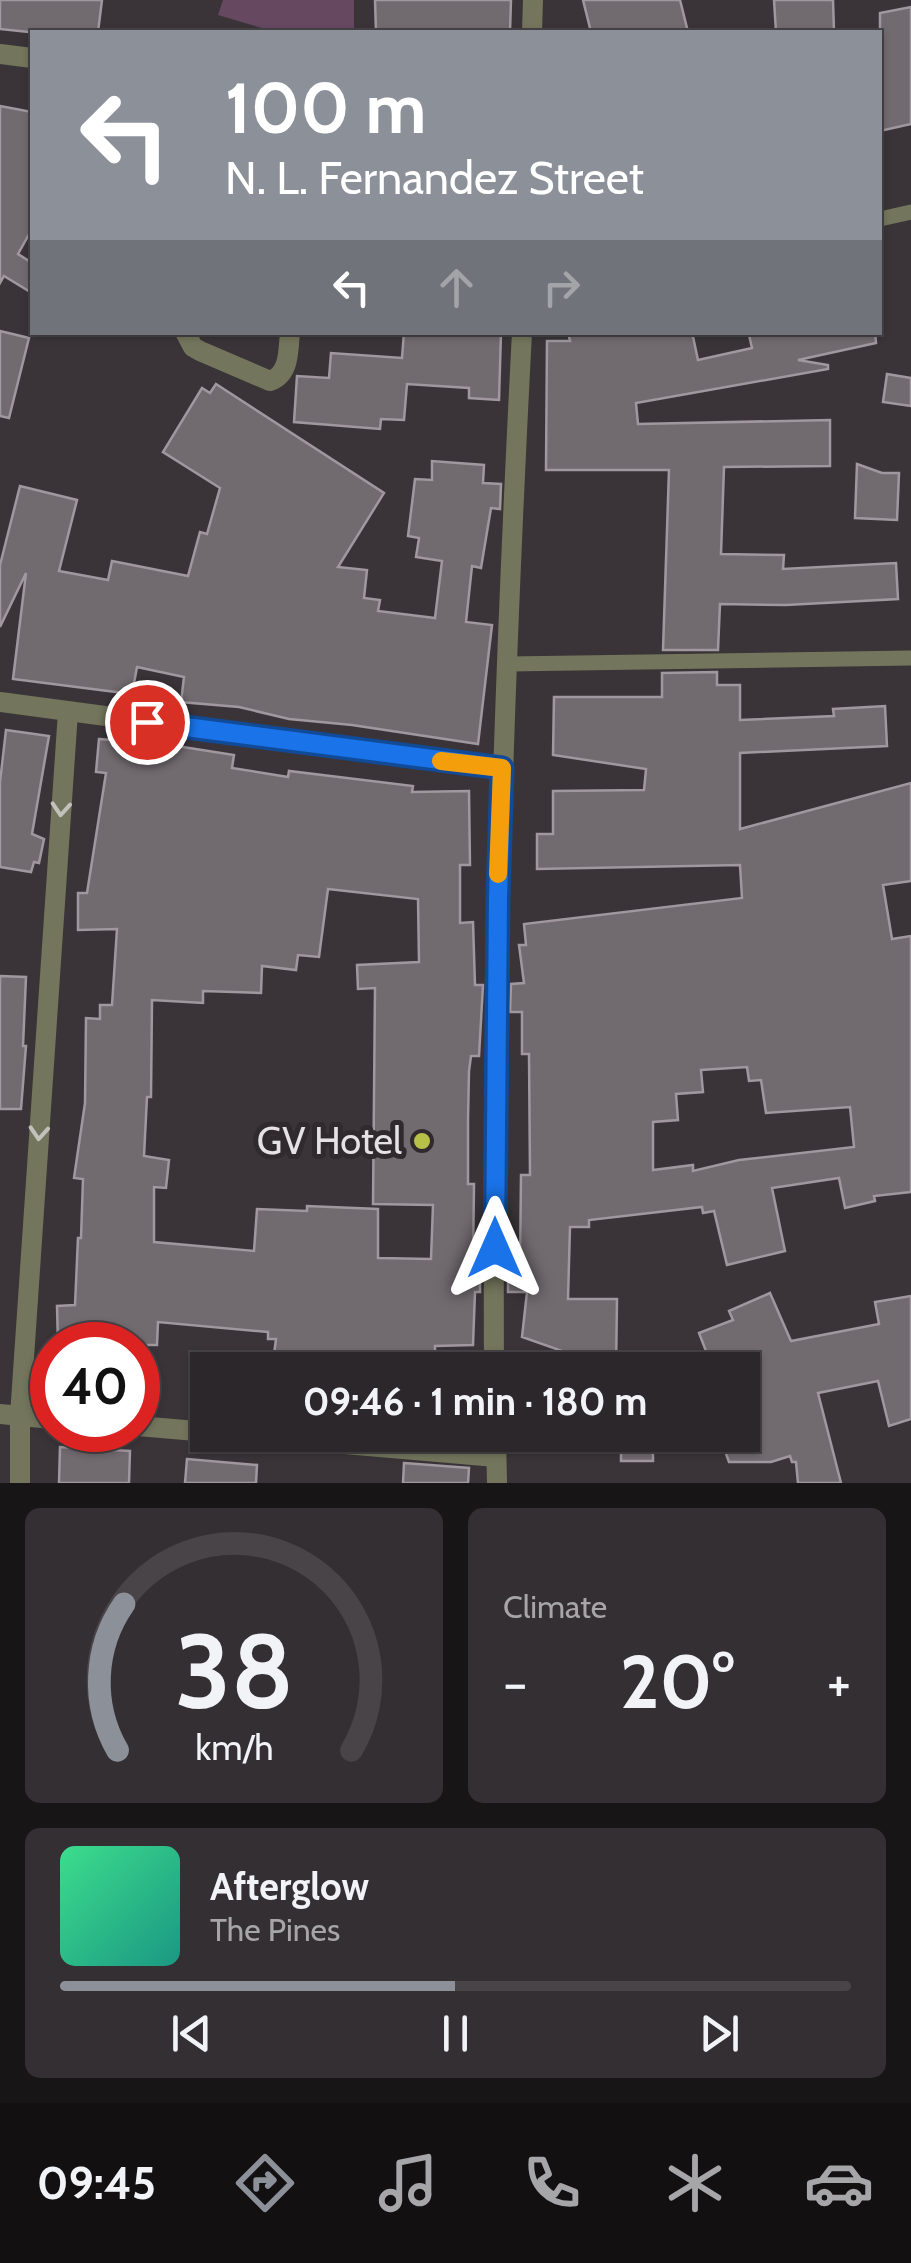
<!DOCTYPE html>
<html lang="en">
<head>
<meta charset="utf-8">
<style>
	body { margin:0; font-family:Cabin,sans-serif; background:#342f32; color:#f1f3f6; height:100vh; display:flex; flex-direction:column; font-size:38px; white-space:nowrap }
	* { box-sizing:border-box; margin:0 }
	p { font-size:32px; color:#a6a5a8 }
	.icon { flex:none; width:55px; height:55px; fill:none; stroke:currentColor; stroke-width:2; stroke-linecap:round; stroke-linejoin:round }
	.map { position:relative; height:1483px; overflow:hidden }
	.side { display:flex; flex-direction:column; gap:25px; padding:25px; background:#181517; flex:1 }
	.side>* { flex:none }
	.top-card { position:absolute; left:30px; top:30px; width:852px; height:305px; border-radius:0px; box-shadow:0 2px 8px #0004,0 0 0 2px #484447; background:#8c9099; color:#fff; overflow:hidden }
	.speed { position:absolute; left:30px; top:1322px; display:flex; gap:20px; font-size:50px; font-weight:700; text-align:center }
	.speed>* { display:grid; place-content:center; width:130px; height:130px; border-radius:50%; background:#2c272a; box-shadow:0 2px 8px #0004,0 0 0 2px #484447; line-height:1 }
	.speed .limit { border:15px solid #d22; background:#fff; color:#111 }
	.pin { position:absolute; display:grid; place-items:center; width:85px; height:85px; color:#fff; margin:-42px; border:5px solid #fff; border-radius:50%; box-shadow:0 2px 10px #0007 }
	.me { position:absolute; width:110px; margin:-55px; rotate:0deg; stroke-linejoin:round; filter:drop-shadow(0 0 8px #0008) }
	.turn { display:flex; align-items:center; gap:35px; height:210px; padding:0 30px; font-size:45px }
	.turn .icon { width:130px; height:130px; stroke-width:2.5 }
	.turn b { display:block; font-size:70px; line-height:85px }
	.lanes { display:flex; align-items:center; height:95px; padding:0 30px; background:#0003; justify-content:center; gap:50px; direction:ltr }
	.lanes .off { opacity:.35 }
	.big { font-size:75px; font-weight:800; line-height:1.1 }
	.side .widget { flex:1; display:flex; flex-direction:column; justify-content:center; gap:15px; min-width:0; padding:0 35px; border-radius:15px; background:#342f32 }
	.side .dial { align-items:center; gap:0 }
	.dial svg { height:260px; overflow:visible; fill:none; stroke:#484447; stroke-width:7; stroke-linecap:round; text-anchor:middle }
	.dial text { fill:#f1f3f6; stroke:none }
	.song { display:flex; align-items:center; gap:30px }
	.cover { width:120px; height:120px; border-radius:15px; background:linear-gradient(135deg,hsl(150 70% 55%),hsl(170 70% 35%)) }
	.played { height:10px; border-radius:5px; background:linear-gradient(90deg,#8c9099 50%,#484447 50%) }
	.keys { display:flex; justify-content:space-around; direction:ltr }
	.heat { display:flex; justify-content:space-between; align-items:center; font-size:55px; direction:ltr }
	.side .tiles { flex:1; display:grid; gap:25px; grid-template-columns:1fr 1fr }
	.widget:last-child { grid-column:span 2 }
	.trip { position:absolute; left:190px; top:1352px; width:570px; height:100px; border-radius:0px; background:#2c272a; box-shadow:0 2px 8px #0004,0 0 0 2px #484447; font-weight:800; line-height:100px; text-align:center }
	.menu { display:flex; height:160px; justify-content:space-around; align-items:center; background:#121011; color:#a6a5a8 }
	.menu .icon { width:70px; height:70px }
	.menu .on { color:#8c9099 }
	.menu b { font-size:45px; color:#f1f3f6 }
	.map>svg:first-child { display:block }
	.green { fill:#664860 }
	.building { fill:#716a6f; stroke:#a0989e; stroke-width:2.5; fill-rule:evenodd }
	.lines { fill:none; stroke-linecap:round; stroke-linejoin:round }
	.service { stroke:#73765c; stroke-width:15 }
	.minor { stroke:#73765c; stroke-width:20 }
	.tertiary { stroke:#73765c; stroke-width:20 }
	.oneway { stroke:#c3c1bb }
	.route-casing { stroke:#114b97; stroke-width:25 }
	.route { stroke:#1a73e8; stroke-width:18 }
	.slow { stroke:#f59e0b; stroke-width:18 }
	.poi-dot { fill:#b7c148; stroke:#302a2e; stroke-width:4 }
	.labels { text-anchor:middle; stroke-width:10; stroke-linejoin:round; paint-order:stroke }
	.poi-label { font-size:38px; fill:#e5e1e4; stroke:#302a2e; text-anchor:end }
</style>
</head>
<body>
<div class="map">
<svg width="911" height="1483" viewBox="0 0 911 1483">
	<rect width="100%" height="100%" fill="#3a3438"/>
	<path class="green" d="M223,0H354V32H275L218,15Z"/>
	<g class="building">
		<path d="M0,0H102L98,32H29L0,29Z"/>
		<path d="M375,0H511L510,32H376Z"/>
		<path d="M583,0H680L688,32H591Z"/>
		<path d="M774,0H833L834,31L776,32Z"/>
		<path d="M911,7V124L880,131V13Z"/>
		<path d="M0,106L32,112V229L18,254L32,263V293L4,276L0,283Z"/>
		<path d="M0,331L29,338L9,418L0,416Z"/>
		<path d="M404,332H501L499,400L469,398V388L407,384L404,420L381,419L380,429L294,422L297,376L329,378L331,353L402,358Z"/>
		<path d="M568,332H692L698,360L752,348L749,335L763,332H875L876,343L798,360L828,365V369L636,403L638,424L830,420V466L724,467L721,554L784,555L783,569L896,563L898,599L786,605L720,604L718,650H663L669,470H546L547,341H570Z"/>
		<path d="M887,374L911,378V406L883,402Z"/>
		<path d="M216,384L384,493L338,567L367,570L364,598L380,600L378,611L435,618L442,561L416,557L419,538L408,536L415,479L432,480V461L484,465L483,483L501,484L500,509L491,508L481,568L472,566L466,622L492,625L478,744L352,725L289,719L239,707L181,702L184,677L137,667L132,694L13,679L26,573L0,627V565L20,486L77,500L59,571L108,580L112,561L188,576L200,532L207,534L220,488L163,452L202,388L210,393Z"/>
		<path d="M857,464L882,473H899L897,520L855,518Z"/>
		<path d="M717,672V685H740V720L834,716L833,709L885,706L887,746L740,753V829L911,783V881L883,885L892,939L911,936V1192L874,1196L875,1201L845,1208L839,1178L772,1188L785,1251L727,1265L714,1211L703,1213L702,1207L589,1220V1227H570L568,1299H617L616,1370L522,1337L527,1292H508V1265H520L521,1175H530L529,1054H522V1012H510L511,984L524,983L519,945H526L524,924L742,898L740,865L537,869V834H553V791L644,790L646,769L553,755L554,697H662V673ZM747,1067L749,1081L761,1080L766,1113L850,1107L854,1147L739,1160L693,1171V1165L653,1170V1122L678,1120L676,1094L703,1092L701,1070Z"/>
		<path d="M6,730L49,736L32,834L44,839L39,863L34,862L31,872L0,867V782Z"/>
		<path d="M99,739L164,744L234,755L232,768L288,777L289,771L413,786L412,792L469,791L470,865H460V923L473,922L475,985H483L479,1056H471L469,1071L468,1120V1184H474L473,1264L480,1265V1292H475L473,1345L435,1346V1370H272L276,1339H268V1332L158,1322L157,1345H58L57,1306L75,1305L78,1238H81L83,1179L74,1178L85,1103L86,1018L100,1019V1005H112L117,929L78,930V893H87L106,773L96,772ZM328,889L418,899L419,962L357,965L358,989L375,988L373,1204L433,1205L431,1259L378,1258V1209L307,1206V1211L257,1209L254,1251L154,1242V1187L166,1188L169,1160L144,1156L147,1097H151L152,1000L203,1003V991L261,993L262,966L296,970L298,955L319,957Z"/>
		<path d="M0,976L26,977L23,1046H26L21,1109H0Z"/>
		<path d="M770,1293L791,1341L879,1324L875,1302L911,1296V1419L889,1426L878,1381L818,1393L841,1483H798L796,1462H792L790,1456L771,1462H729L719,1435H742V1370H662L661,1367L706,1351L699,1333L733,1320L729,1311Z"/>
		<path d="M405,1435H470L469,1441Z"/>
		<rect x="621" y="1435" width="32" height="26"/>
		<path d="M60,1447L130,1451L129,1483H59Z"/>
		<path d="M187,1459L257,1465L256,1483H185Z"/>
		<path d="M404,1463L469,1468L468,1483H403Z"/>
	</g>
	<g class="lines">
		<g class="service">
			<path d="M880,219L911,212"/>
			<path d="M505,664L911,658"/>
		</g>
		<g class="minor">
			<path d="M0,54L32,58"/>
			<path d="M185,332L193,347L200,351L270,381C290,374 288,351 290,332"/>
			<path d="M0,702L502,769"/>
			<path d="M0,1414L52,1419"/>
			<path d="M138,1426L208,1432"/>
			<path d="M241,1435L496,1457"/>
			<path d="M20,1483V1416L68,712"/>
		</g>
		<g class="tertiary">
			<path d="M532,32L533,0"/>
			<path d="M494,1370C492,1024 504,678 522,332"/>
			<path d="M496,1435L497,1483"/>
		</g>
	</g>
	<defs><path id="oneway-chevron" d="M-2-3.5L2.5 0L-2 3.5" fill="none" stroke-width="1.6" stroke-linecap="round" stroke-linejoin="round" transform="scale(2.5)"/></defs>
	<g class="oneway">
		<use href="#oneway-chevron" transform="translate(61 809) rotate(94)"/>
		<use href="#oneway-chevron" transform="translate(39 1133) rotate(94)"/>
	</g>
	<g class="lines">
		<defs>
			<path id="route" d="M147,722L502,768L498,898L495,1248"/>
		</defs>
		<use href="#route" class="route-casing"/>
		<use href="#route" class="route"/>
		<path class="slow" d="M441,761L502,768L498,874"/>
	</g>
	<circle class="poi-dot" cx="422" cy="1141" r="10"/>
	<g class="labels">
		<g class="poi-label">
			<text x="402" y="1154">GV Hotel</text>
		</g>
	</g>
</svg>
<div class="speed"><div class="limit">40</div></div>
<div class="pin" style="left:147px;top:722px;background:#d93025"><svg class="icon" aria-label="arrive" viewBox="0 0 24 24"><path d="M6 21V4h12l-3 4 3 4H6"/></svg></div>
<svg class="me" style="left:495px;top:1248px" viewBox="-20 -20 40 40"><path d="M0-17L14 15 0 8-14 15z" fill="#1a73e8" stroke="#fff" stroke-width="4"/></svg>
<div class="trip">09:46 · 1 min · 180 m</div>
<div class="top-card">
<div class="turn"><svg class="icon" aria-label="left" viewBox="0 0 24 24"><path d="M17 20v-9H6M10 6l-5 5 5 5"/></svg><div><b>100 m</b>N. L. Fernandez Street</div></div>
<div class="lanes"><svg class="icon" aria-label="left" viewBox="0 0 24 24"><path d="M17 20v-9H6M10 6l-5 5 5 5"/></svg><svg class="icon off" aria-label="ahead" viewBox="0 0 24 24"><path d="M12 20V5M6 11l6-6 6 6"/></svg><svg class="icon off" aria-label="right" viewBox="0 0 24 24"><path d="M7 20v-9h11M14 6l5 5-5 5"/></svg></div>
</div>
</div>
<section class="side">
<div class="tiles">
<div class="widget dial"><svg viewBox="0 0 100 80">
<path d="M14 69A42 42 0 1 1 86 69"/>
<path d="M14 69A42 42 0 0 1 16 24" stroke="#8c9099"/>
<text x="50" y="56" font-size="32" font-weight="700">38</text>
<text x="50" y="72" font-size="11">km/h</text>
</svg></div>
<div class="widget"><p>Climate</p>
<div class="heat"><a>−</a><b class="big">20°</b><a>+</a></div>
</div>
<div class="widget">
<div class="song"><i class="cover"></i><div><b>Afterglow</b><p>The Pines</p></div></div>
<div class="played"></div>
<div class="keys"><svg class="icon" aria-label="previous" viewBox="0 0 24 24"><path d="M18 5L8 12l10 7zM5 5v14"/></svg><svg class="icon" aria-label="pause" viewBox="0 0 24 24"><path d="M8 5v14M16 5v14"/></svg><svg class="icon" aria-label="next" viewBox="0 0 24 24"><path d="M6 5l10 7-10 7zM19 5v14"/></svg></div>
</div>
</div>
</section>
<nav class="menu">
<b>09:45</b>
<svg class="icon on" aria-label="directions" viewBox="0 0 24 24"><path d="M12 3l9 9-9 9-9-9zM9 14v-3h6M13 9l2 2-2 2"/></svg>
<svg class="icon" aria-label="music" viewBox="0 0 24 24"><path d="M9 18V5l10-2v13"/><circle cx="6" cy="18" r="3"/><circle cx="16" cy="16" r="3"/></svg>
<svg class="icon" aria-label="phone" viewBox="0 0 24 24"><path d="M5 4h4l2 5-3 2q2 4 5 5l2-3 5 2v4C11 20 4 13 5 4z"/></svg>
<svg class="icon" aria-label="climate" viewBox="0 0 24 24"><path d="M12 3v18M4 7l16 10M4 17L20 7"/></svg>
<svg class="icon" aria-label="car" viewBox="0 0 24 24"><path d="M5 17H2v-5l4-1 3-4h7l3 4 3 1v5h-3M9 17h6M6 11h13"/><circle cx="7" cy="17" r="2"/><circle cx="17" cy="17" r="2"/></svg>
</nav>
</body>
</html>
